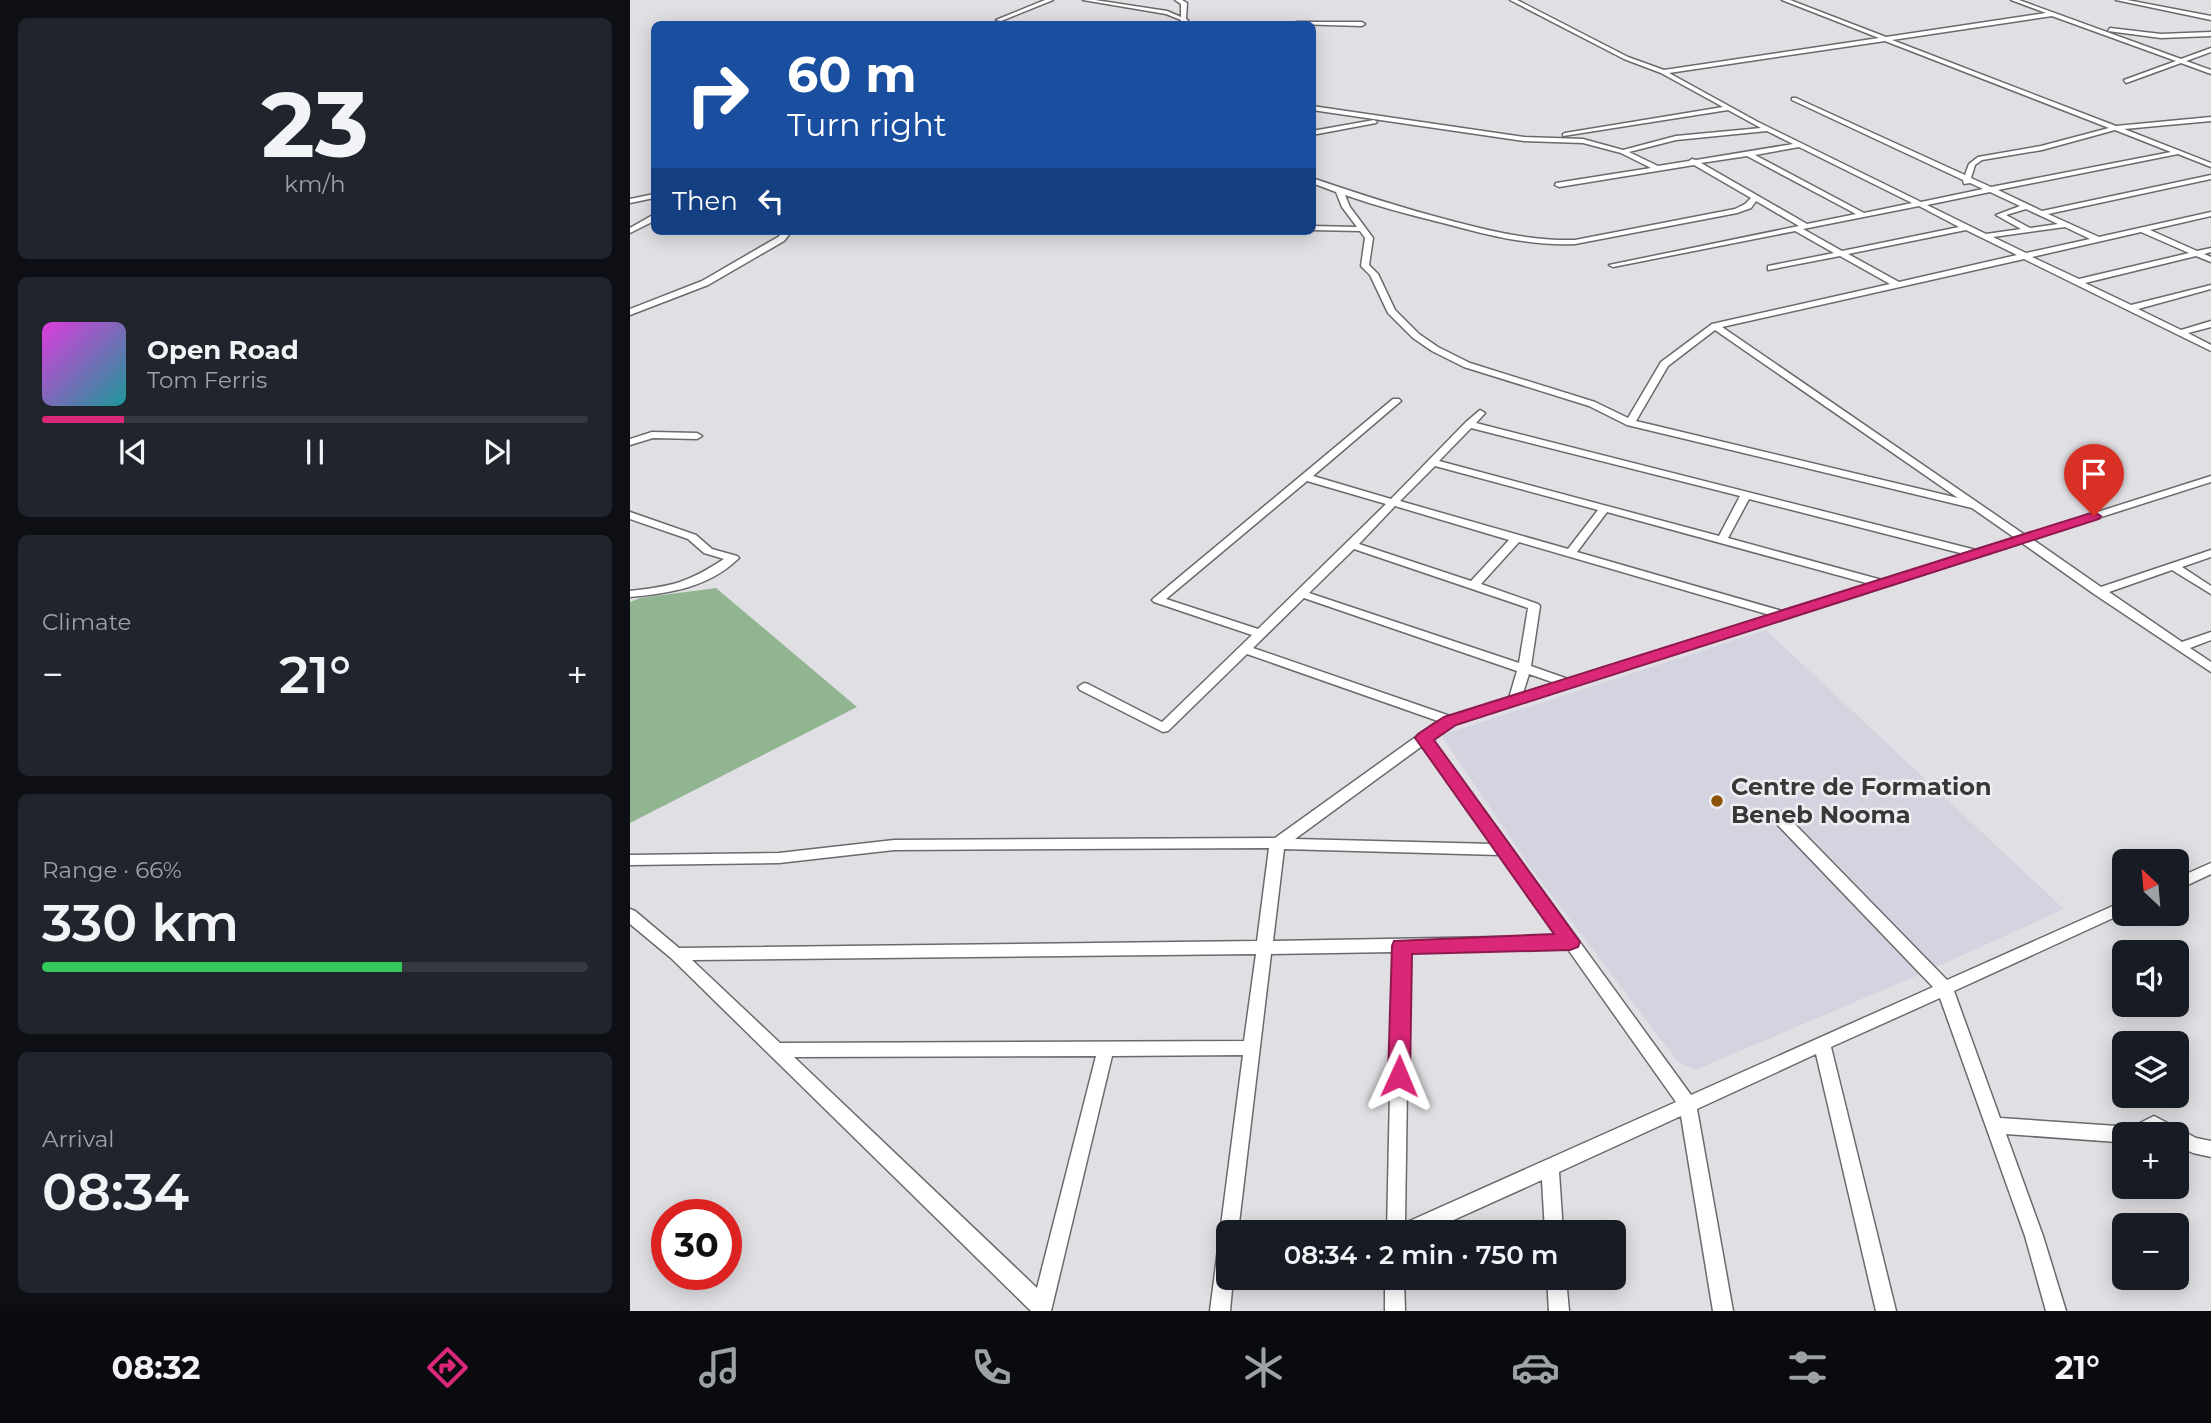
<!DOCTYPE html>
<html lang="en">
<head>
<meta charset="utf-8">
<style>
	body { margin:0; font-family:Montserrat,sans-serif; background:#20242c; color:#f1f3f6; height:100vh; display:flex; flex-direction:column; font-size:26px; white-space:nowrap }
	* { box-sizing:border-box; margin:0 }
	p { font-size:23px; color:#9ea1a6 }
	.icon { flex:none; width:38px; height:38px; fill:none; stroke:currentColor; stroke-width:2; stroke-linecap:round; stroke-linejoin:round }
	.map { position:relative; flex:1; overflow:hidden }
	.drawer { display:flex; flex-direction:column; gap:18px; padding:18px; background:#0d0f14; width:630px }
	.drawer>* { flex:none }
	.guide { position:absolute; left:21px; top:21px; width:665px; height:214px; border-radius:10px; box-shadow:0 4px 18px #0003; background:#1a4fa0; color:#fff; overflow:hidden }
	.needle { width:46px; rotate:334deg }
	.buttons { position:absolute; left:1482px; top:849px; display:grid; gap:14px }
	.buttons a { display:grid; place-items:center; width:77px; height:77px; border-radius:10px; background:#171b24; box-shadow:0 4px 18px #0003; font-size:35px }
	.speed { position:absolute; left:21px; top:1199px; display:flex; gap:14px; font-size:35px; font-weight:700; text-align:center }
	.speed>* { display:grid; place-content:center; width:91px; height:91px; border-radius:50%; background:#171b24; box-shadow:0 4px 18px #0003; line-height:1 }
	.speed .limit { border:10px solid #d22; background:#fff; color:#111 }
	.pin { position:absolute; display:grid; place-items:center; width:60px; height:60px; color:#fff; margin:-72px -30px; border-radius:50% 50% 50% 0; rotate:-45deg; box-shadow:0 0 7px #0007 }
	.pin .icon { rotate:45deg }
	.me { position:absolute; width:77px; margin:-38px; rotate:1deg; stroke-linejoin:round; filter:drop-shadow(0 0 5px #0008) }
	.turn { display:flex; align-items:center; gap:24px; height:147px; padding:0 21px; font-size:32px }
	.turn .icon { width:91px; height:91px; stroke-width:2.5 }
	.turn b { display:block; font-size:49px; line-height:60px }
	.then { display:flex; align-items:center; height:66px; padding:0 21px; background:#0003; gap:14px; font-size:26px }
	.big { font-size:52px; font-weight:600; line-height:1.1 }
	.drawer .tile { flex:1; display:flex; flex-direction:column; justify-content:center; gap:10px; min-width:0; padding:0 24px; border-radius:10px; background:#20242c }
	.drawer .dial { align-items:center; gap:0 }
	.dial b { font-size:91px; line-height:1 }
	.song { display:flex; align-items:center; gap:21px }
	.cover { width:84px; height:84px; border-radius:10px; background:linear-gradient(135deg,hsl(300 70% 55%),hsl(180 70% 35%)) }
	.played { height:7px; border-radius:4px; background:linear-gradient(90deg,#db2777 15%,#363941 15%) }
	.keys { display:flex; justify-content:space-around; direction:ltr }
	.heat { display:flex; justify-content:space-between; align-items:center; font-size:38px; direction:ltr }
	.charge { height:10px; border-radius:5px; background:linear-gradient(90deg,#34c759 66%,#363941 0) }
	.trip { position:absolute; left:586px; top:1220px; width:410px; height:70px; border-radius:10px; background:#171b24; box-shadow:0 4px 18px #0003; font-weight:600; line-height:70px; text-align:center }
	.tabs { display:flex; height:112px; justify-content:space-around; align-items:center; background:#090b0e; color:#9ea1a6 }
	.tabs .icon { width:49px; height:49px }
	.tabs .active { color:#db2777 }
	.tabs b { font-size:32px; color:#f1f3f6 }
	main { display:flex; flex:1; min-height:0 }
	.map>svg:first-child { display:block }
	.built { fill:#d3d4df }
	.forest { fill:#92b591 }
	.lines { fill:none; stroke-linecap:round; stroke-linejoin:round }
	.street-casing { stroke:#6a6a6d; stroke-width:3 }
	.street { fill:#fff; fill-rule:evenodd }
	.route { fill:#db2777; stroke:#8e194d; stroke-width:2 }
	.poi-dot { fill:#8c540b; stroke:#edeef1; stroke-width:2.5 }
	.labels { text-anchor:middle; stroke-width:5; stroke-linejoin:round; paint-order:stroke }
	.poi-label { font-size:24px; font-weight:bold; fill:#383839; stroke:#edeef1; text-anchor:start }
</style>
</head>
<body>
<main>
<section class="drawer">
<div class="tile dial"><b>23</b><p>km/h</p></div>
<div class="tile">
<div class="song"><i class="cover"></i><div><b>Open Road</b><p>Tom Ferris</p></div></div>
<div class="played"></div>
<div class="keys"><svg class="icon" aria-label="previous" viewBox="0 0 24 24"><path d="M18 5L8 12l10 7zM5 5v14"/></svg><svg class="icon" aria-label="pause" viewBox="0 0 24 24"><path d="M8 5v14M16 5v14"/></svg><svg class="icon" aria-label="next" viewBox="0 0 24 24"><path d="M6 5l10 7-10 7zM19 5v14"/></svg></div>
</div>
<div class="tile"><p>Climate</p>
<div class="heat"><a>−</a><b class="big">21°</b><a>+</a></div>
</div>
<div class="tile"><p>Range · 66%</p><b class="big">330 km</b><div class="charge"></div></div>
<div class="tile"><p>Arrival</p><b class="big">08:34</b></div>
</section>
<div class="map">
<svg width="1581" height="1311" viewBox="0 0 1581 1311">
	<rect width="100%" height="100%" fill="#e0e0e4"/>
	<path class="built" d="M1136,630L1434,909L1298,971L1065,1070L1048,1062L900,867L811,735Z"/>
	<path class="forest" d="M86,588L227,707L0,823V602L10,598Z"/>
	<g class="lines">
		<defs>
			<g id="street">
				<path d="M415,0H423L371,21L366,20Z"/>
				<path d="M453,0H465L537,11L551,17V4L545,0H552L557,3L556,19L558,20L555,24H551V20L536,14Z"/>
				<path d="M880,0H887L998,57L1034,70L1249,38L1152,0H1160L1256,37L1416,13L1381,0H1389L1551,59L1581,48V52L1556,61L1581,70V74L1551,63L1496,83L1494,80L1546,61L1422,16L1262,40L1486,126L1581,117V121L1494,129L1581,163V167L1548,154L1368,190L1412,211L1581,175V179L1418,214L1469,237L1581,212V216L1520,230L1567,251L1581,248V252L1574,254L1581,257V262L1566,256L1455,283L1501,305L1581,285V289L1508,309L1551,330L1581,321V327L1558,333L1581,345V351L1394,259L1092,327L1395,535L1581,476V482L1402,539L1471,587L1581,550V557L1552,567L1581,586V594L1542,570L1479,592L1552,642L1581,632V640L1560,648L1581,662V672L1464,594L1392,543L825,724L802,739L1061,1095L1303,987L1143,820L1141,816L1143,812H1153L1317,980L1494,901V913L1324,991L1370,1118L1487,1126L1508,1124L1524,1116L1566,1138L1581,1141V1157L1563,1153L1547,1146V1134H1494V1141L1487,1142L1376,1134L1413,1236L1436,1311H1416L1395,1236L1310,998L1201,1047L1266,1311H1246L1186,1054L1067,1109L1103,1311H1083L1051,1116L929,1172L933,1232H915L912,1180L797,1232H757L763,952L641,954L608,1232H598V1278H603L600,1311H580L613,1055L482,1056L421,1311H401L41,958L0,924V909L5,911L49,948L627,941L639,848L264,850L149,863L0,865V855L149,853L264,840L645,838L808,721L617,654L538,731L533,732L450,690L448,687L454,683L458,684L532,722L622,635L524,602L522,600L524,598L763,399H769L771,401L683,476L761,499L836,422L850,410L855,413L846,423L1346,550L1385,538L1342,508L997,425L959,406L834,367L802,351L783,338L758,313L740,275L731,266L735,238L730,231L682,230V226L727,227L712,207L706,192L682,183V178C729,194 775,209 822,221C863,232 903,241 945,240L1105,209L1115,204L1121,198L1064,165L929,187L925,185L926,183L1021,168L991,153L953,143L894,141L682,110V106L894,137L953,139L993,150L1046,136L1131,128L1098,110L933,136V134L935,133L1093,107L1031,73L994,59ZM1255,41L1479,128L1411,146L1348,157L1339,164L1335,175L1166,98H1162V100L1333,180L1334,184L1340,183L1353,189L1291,202L1128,122L1039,73ZM1485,130L1541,152L1361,187L1341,178L1345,165L1352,160L1412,150ZM1137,131L1163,144L1066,160L1062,159L1059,161L1028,166L999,152L1046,140ZM1169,147L1282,203L1234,213L1125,155ZM1117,156L1226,214L1177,224L1071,163ZM1360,192L1390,206L1366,215L1391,229L1356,234L1297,205ZM715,195C747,206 780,215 813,223C857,235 899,246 945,244L1107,213L1121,208L1126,201L1169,226L979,265L983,267L1165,231L1204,253L1138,266V270L1210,256L1260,284L1082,324L1031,362L998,418L965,402L840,363L808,347L789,334L765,310L748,274L739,265L743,238L720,207ZM1289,206L1329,227L1212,251L1173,229ZM1396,209L1428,224L1400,228L1376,215ZM1435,227L1460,239L1396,253L1363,237ZM1336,230L1387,255L1269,282L1218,254ZM1511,232L1559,253L1449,279L1402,257ZM1085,330L1328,498L1006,421L1038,366ZM841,428L1110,496L1089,536L809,461ZM805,466L968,510L938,549L770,501ZM677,481L756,504L628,629L536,599ZM1119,499L1334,554L1252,580L1098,538ZM765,506L879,540L841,581L729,544ZM977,512L1240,584L1152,611L947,552ZM889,542L1140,615L938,679L901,666L910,606L908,604L851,584ZM724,549L898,608L889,663L679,593ZM674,598L887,671L879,698L820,716L623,648ZM899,674L925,683L893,693ZM792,746L863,844L665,839ZM654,849L870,855L928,936L643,941ZM937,948L1046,1102L775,1223L779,952ZM626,954L614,1041L150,1043L62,960ZM466,1056L407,1288L164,1057Z"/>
				<path d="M1486,0H1497L1581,16V20Z"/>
				<path d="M666,22H732L735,24L732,26L664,24Z"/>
				<path d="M1480,28L1531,34L1581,32V36L1531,38L1478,31Z"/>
				<path d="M744,120L747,122L746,123L682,135V131Z"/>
				<path d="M24,194V198L0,203V199Z"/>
				<path d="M21,216H24V221L0,233V228Z"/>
				<path d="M154,231H162L154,241L78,285L0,315V309L72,281L148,237Z"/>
				<path d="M22,432L67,433L72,436L67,439L23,438L0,445V439Z"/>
				<path d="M0,512L66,535L82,549L107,556L109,558C78,588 40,593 0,597V591C43,586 57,583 94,559L74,553L58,539L0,519Z"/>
				<path d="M1581,863V874L1547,890V878Z"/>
				<path d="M755,1278H774L775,1311H755Z"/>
				<path d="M917,1278H936L939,1311H919Z"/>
			</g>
		</defs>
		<use href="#street" class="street-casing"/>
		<use href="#street" class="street"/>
	</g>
	<path class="route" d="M1464,512L1471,516L1469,519L826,725L804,740L950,942L948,947L940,950L782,954L780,1076L777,1083L769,1086L761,1083L758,1076L762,946L764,941L924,934L788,742L785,738L788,734L814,717Z"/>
	<circle class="poi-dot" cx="1087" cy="801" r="7"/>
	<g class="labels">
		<g class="poi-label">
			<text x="1101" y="795">Centre de Formation<tspan x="1101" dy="28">Beneb Nooma</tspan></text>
		</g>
	</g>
</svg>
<div class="buttons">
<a><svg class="needle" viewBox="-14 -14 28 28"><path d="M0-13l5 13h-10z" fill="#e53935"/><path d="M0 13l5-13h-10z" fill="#9ea1a6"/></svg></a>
<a><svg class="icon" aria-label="sound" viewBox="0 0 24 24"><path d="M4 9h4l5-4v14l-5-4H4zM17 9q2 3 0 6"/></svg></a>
<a><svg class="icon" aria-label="layers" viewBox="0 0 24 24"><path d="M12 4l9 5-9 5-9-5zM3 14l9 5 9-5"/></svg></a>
<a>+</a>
<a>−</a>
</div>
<div class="speed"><div class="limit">30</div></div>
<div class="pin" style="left:1464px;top:516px;background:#d93025"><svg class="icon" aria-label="arrive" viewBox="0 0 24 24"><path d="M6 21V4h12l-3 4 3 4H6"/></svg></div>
<svg class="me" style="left:769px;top:1076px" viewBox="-20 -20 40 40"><path d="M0-17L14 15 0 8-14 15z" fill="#db2777" stroke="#fff" stroke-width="4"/></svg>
<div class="trip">08:34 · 2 min · 750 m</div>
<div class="guide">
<div class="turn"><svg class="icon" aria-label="right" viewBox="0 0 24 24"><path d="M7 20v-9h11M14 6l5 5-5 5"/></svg><div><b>60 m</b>Turn right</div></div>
<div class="then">Then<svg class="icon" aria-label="left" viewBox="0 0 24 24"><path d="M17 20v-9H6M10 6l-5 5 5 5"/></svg></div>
</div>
</div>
</main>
<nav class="tabs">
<b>08:32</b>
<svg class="icon active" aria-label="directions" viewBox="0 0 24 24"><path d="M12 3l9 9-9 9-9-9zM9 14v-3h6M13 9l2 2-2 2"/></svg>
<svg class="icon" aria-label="music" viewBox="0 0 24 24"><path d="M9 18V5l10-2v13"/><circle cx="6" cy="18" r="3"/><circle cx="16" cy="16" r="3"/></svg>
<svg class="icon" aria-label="phone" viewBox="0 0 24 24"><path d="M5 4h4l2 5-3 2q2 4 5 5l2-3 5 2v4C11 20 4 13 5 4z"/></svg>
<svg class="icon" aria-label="climate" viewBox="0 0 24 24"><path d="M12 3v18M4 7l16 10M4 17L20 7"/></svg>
<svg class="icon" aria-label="car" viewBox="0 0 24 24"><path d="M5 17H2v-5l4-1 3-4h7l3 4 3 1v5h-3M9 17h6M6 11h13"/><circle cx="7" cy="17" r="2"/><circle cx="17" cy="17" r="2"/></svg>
<svg class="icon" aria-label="filters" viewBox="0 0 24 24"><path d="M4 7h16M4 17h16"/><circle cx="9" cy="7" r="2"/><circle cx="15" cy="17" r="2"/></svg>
<b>21°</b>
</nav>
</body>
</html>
